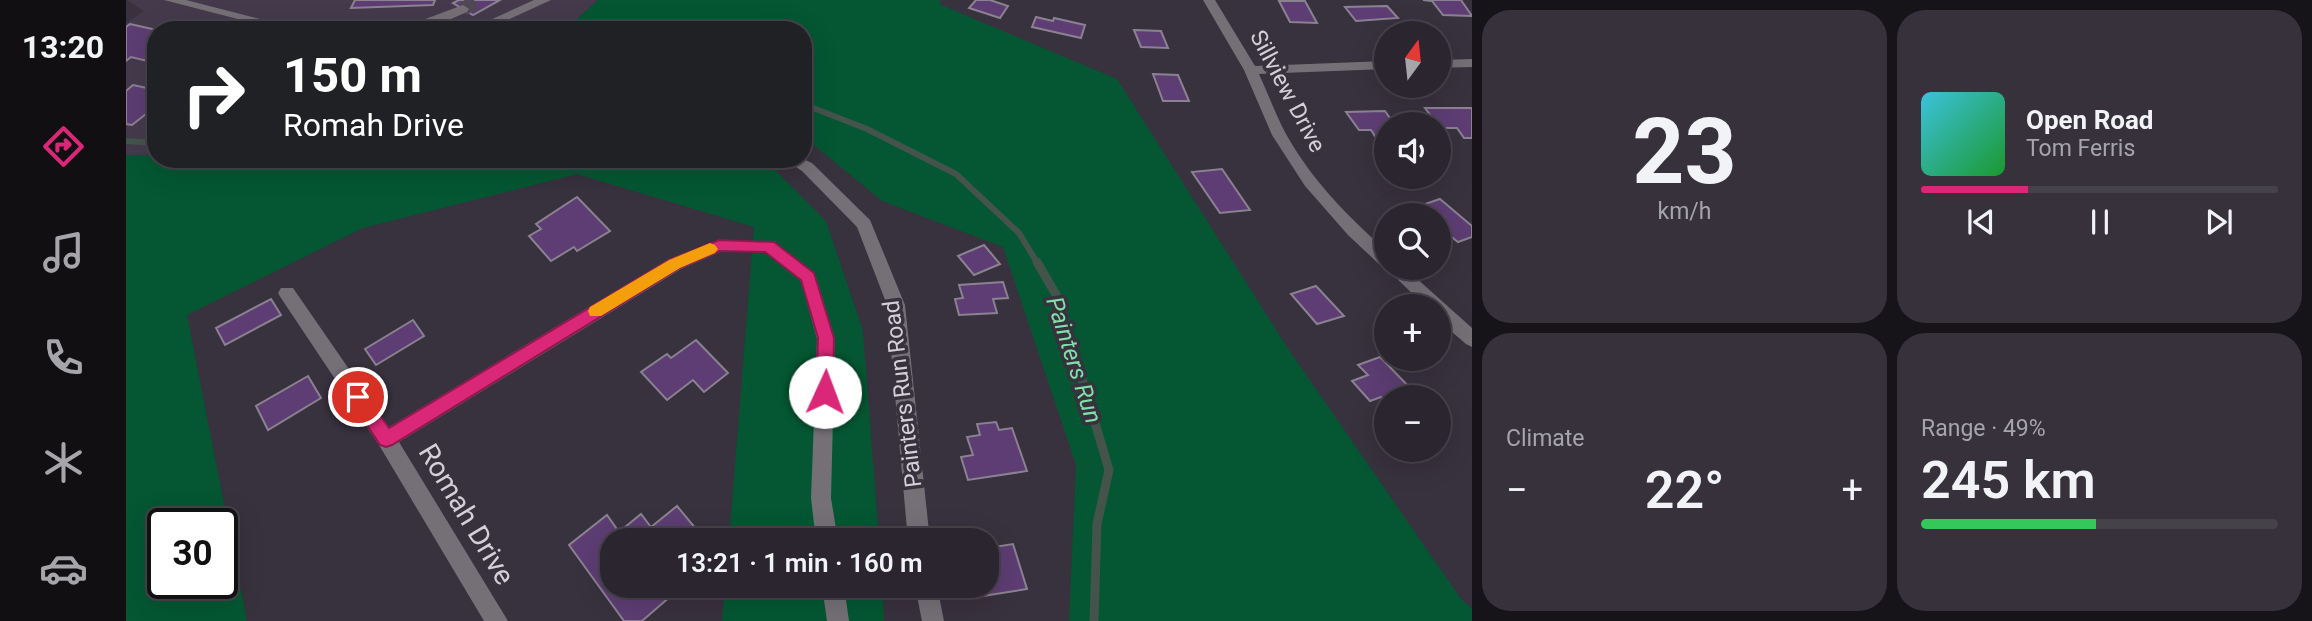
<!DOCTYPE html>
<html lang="en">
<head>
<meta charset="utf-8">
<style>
	body { margin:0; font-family:Roboto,sans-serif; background:#36313a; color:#f1f3f6; height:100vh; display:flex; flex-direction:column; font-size:26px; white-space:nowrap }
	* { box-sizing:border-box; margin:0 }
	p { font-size:23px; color:#a5a5aa }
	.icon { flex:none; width:38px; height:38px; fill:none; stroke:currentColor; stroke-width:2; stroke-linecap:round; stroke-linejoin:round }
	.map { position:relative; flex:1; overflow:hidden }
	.drawer { display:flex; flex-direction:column; gap:10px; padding:10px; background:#171419; width:840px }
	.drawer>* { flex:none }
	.hud { position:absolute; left:21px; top:21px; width:665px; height:147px; border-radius:28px; box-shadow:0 7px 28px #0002,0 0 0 2px #46424a; background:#202124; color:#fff; overflow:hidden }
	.needle { width:46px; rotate:15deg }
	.tools { position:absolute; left:1248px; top:21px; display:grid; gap:14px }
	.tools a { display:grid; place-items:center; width:77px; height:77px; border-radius:50%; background:#2a252e; box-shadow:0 7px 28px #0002,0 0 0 2px #46424a; font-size:35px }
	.speed { position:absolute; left:21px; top:508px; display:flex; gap:14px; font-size:35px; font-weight:700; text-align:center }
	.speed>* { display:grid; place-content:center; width:91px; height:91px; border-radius:50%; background:#2a252e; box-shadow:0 7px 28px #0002,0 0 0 2px #46424a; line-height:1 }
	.speed .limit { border:4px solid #111; border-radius:10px; background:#fff; color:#111 }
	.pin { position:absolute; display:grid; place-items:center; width:60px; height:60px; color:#fff; margin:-30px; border:4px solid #fff; border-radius:50%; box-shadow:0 2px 7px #0007 }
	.me { position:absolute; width:77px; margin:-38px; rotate:2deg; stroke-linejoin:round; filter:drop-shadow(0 0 5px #0008) }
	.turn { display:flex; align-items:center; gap:24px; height:147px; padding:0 21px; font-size:32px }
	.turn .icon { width:91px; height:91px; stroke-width:2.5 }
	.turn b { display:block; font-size:49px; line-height:60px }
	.big { font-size:52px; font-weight:600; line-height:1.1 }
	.drawer .widget { flex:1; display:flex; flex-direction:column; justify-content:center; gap:10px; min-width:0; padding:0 24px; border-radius:28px; background:#36313a }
	.drawer .dial { align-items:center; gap:0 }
	.dial b { font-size:91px; line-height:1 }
	.song { display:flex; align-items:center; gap:21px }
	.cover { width:84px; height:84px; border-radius:10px; background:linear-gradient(135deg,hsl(190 70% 55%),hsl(130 70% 35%)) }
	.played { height:7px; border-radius:4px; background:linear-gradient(90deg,#db2777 30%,#46424a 30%) }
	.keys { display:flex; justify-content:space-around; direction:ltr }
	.heat { display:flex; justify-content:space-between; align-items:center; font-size:38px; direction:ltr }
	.charge { height:10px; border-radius:5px; background:linear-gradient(90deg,#34c759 49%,#46424a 0) }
	.drawer .tiles { flex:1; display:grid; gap:10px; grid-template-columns:repeat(2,1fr) }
	.trip { position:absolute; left:474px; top:528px; width:399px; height:70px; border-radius:28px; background:#2a252e; box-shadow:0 7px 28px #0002,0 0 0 2px #46424a; font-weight:600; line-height:70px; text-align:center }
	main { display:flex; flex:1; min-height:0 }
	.tab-bar { display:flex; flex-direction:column; width:126px; justify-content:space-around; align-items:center; background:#110f12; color:#a5a5aa }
	.tab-bar .icon { width:49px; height:49px }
	.tab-bar .selected { color:#db2777 }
	.tab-bar b { font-size:32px; color:#f1f3f6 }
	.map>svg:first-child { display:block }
	.built { fill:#443a4c }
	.green { fill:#045732; fill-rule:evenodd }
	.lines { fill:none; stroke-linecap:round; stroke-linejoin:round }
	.stream-far1 { stroke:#45534d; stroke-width:6 }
	.stream { stroke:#45534d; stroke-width:9 }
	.building { fill:#5d3d73; stroke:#8a8290; stroke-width:2 }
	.minor-tunnel { stroke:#504955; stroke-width:14; stroke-dasharray:14 7; stroke-linecap:butt }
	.minor { fill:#747076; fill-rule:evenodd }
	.route { fill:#db2777; stroke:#8e194d; stroke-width:2 }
	.slow { fill:#f59e0b }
	.labels { text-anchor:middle; stroke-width:7; stroke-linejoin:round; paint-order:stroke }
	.street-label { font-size:23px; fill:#d5d0d8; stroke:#38313e }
	.water-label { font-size:24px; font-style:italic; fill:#7fe1a7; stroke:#38313e }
	.near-street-label { font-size:28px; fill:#d5d0d8; stroke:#38313e }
</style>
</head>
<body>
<main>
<nav class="tab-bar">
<b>13:20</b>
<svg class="icon selected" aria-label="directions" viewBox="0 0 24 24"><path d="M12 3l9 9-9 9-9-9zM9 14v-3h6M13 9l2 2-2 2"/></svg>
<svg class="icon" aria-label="music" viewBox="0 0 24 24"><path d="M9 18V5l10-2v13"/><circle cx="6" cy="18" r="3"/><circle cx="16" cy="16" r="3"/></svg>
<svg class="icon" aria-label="phone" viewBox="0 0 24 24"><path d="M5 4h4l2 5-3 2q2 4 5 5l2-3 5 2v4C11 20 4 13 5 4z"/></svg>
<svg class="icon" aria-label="climate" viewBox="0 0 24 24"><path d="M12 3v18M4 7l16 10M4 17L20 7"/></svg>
<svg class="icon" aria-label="car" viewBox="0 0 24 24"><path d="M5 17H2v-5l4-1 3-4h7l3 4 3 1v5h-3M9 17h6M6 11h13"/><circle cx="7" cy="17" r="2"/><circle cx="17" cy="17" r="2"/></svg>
</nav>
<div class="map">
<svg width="1346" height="621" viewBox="0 0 1346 621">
	<rect width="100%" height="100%" fill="#38313e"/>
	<path class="built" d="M0,0H472L439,30H30V156L0,155V23L18,11Z"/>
	<g class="green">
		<path d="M472,0H815L813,4L991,79L1161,347L1335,599L1346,608V621H943L950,465L877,247L756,201L677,136V30H439Z"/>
		<path d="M0,155L30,156V159H627L648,169L700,221L737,331L753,541H603L628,227L451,174L237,228L61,315L121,621H0ZM37,523H96V583H37Z"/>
		<path d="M599,586H756L758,621H596Z"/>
	</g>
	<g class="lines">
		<g class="stream-far1">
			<path d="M677,104L741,129L830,174L893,233L912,264"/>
			<path d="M0,141L30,143"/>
		</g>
		<path class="stream" d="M911,262L932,298L983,470L971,524L968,621"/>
	</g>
	<g class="building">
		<path d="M229,0H309L307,5L225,8Z"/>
		<path d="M333,0H374L347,15L327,3Z"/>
		<path d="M850,0H864L882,6L874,18L843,8Z"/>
		<path d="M1297,0H1335L1346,16L1317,15L1306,1Z"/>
		<path d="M1153,1H1179L1191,23L1164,22Z"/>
		<path d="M1261,6L1272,18L1230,21L1219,7Z"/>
		<path d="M910,17L927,21L928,18L959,25L955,38L906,27Z"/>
		<path d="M4,24L31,30L30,63L5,57L0,61V27Z"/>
		<path d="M1008,30L1035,31L1042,48L1015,47Z"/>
		<path d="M1027,74L1052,75L1063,101H1037Z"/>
		<path d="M7,85L30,90V106L6,125L0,124V91Z"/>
		<path d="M1299,108H1346V138H1338L1331,128H1314Z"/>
		<path d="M1259,111L1268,124H1260V140L1252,141L1245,130H1233L1220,112Z"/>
		<path d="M1096,169L1124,210L1094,213L1066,172Z"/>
		<path d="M451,197L484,231L451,251L448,247L425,261L403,236L415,229L410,224Z"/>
		<path d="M1314,199L1346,226V237L1332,242L1312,226V215H1300L1290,207Z"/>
		<path d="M858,245L874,264L848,275L832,256Z"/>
		<path d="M877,282L882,298L867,299L871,313L833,315L829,299L837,298L833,285Z"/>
		<path d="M1190,286L1218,316L1191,324L1165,294Z"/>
		<path d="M145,299L155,315L99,345L90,328Z"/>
		<path d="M287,320L298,336L250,365L239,349Z"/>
		<path d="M570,340L602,373L578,392L567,380L541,400L515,372L541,354L545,358Z"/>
		<path d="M1254,357L1293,397H1260V403L1255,397L1244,401L1226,381L1242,375L1232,365Z"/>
		<path d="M182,376L195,398L142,430L130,406Z"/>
		<path d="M870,422L873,430L886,428L901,471L842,480L835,457L847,455L841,437L854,435L851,424Z"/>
		<path d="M551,506L580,541H486V586H543L541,588L546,595L516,621H498L443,545L481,515L493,532L515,514L525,527Z"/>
		<path d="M887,544L901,589L844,598L841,586H861V548Z"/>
	</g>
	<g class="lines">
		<path class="minor-tunnel" d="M337,9L353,0"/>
		<g class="minor">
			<path d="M38,0H60L177,30H154Z"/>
			<path d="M408,0H425L360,30H342Z"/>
			<path d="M1077,0H1089L1129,66L1260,61V69L1133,74C1142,94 1150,115 1160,134C1185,179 1222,217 1260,250V266L1254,265L1222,235L1179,186L1146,135L1118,70Z"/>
			<path d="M337,5L343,9L341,12L300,30H287L294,21Z"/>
			<path d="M1346,59V67L1312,68V60Z"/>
			<path d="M658,159H677L686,163L744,220L779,305L804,541H782L761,305L731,227L676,171Z"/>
			<path d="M593,240L648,242L690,277L709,339L705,498L712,541H690L685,498L691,339L675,281L639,252H594L555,269L273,442L382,621H358L253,445L155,298L152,293L155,288H167L263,427L543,259Z"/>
			<path d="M1260,268H1279L1346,328V347L1340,344L1312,320V306H1299Z"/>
			<path d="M696,586H718L723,621H701Z"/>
			<path d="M789,586H811L818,621H796Z"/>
		</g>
	</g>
	<path class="route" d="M593,240L648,242L688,273L708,338L707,392L705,397L699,399L693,397L690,392L692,338L675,280L639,252L594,251L554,268L266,445L260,447L254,445L223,397L226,392L232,389L238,392L263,428L543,260Z"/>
	<path class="slow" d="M584,243L589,245L592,249L589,253L554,268L475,316H464L462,311L464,307L543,260Z"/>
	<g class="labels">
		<g class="street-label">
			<text transform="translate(1162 91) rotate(62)" y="8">Sillview Drive</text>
			<text transform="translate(776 394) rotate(-97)" y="8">Painters Run Road</text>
		</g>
		<g class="water-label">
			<text transform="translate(948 360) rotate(72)" y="8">Painters Run</text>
		</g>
		<g class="near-street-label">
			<text transform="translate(341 514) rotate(59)" y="10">Romah Drive</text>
		</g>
	</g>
</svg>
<div class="tools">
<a><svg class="needle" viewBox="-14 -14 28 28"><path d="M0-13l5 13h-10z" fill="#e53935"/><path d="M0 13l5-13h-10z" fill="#a5a5aa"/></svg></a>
<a><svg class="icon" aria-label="sound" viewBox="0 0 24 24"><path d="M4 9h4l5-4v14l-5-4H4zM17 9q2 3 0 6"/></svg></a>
<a><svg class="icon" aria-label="search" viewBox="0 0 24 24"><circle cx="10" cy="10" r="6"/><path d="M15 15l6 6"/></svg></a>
<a>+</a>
<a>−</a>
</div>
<div class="speed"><div class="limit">30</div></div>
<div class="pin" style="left:232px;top:397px;background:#d93025"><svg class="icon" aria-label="arrive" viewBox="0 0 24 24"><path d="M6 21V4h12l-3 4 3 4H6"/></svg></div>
<svg class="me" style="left:699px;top:392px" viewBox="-20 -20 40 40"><circle r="19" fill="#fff"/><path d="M0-13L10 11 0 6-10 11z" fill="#db2777"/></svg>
<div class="trip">13:21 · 1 min · 160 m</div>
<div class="hud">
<div class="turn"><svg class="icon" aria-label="right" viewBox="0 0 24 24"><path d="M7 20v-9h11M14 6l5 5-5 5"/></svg><div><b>150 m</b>Romah Drive</div></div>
</div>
</div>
<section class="drawer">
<div class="tiles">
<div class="widget dial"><b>23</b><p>km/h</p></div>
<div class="widget">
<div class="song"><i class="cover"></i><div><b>Open Road</b><p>Tom Ferris</p></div></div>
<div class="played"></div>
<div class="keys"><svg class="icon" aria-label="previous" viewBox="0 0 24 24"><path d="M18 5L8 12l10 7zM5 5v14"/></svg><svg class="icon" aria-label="pause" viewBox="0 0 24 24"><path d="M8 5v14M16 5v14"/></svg><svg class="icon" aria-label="next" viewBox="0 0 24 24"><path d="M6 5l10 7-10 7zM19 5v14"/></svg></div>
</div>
<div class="widget"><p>Climate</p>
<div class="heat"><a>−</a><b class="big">22°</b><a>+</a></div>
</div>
<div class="widget"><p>Range · 49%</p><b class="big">245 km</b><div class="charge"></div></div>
</div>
</section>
</main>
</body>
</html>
